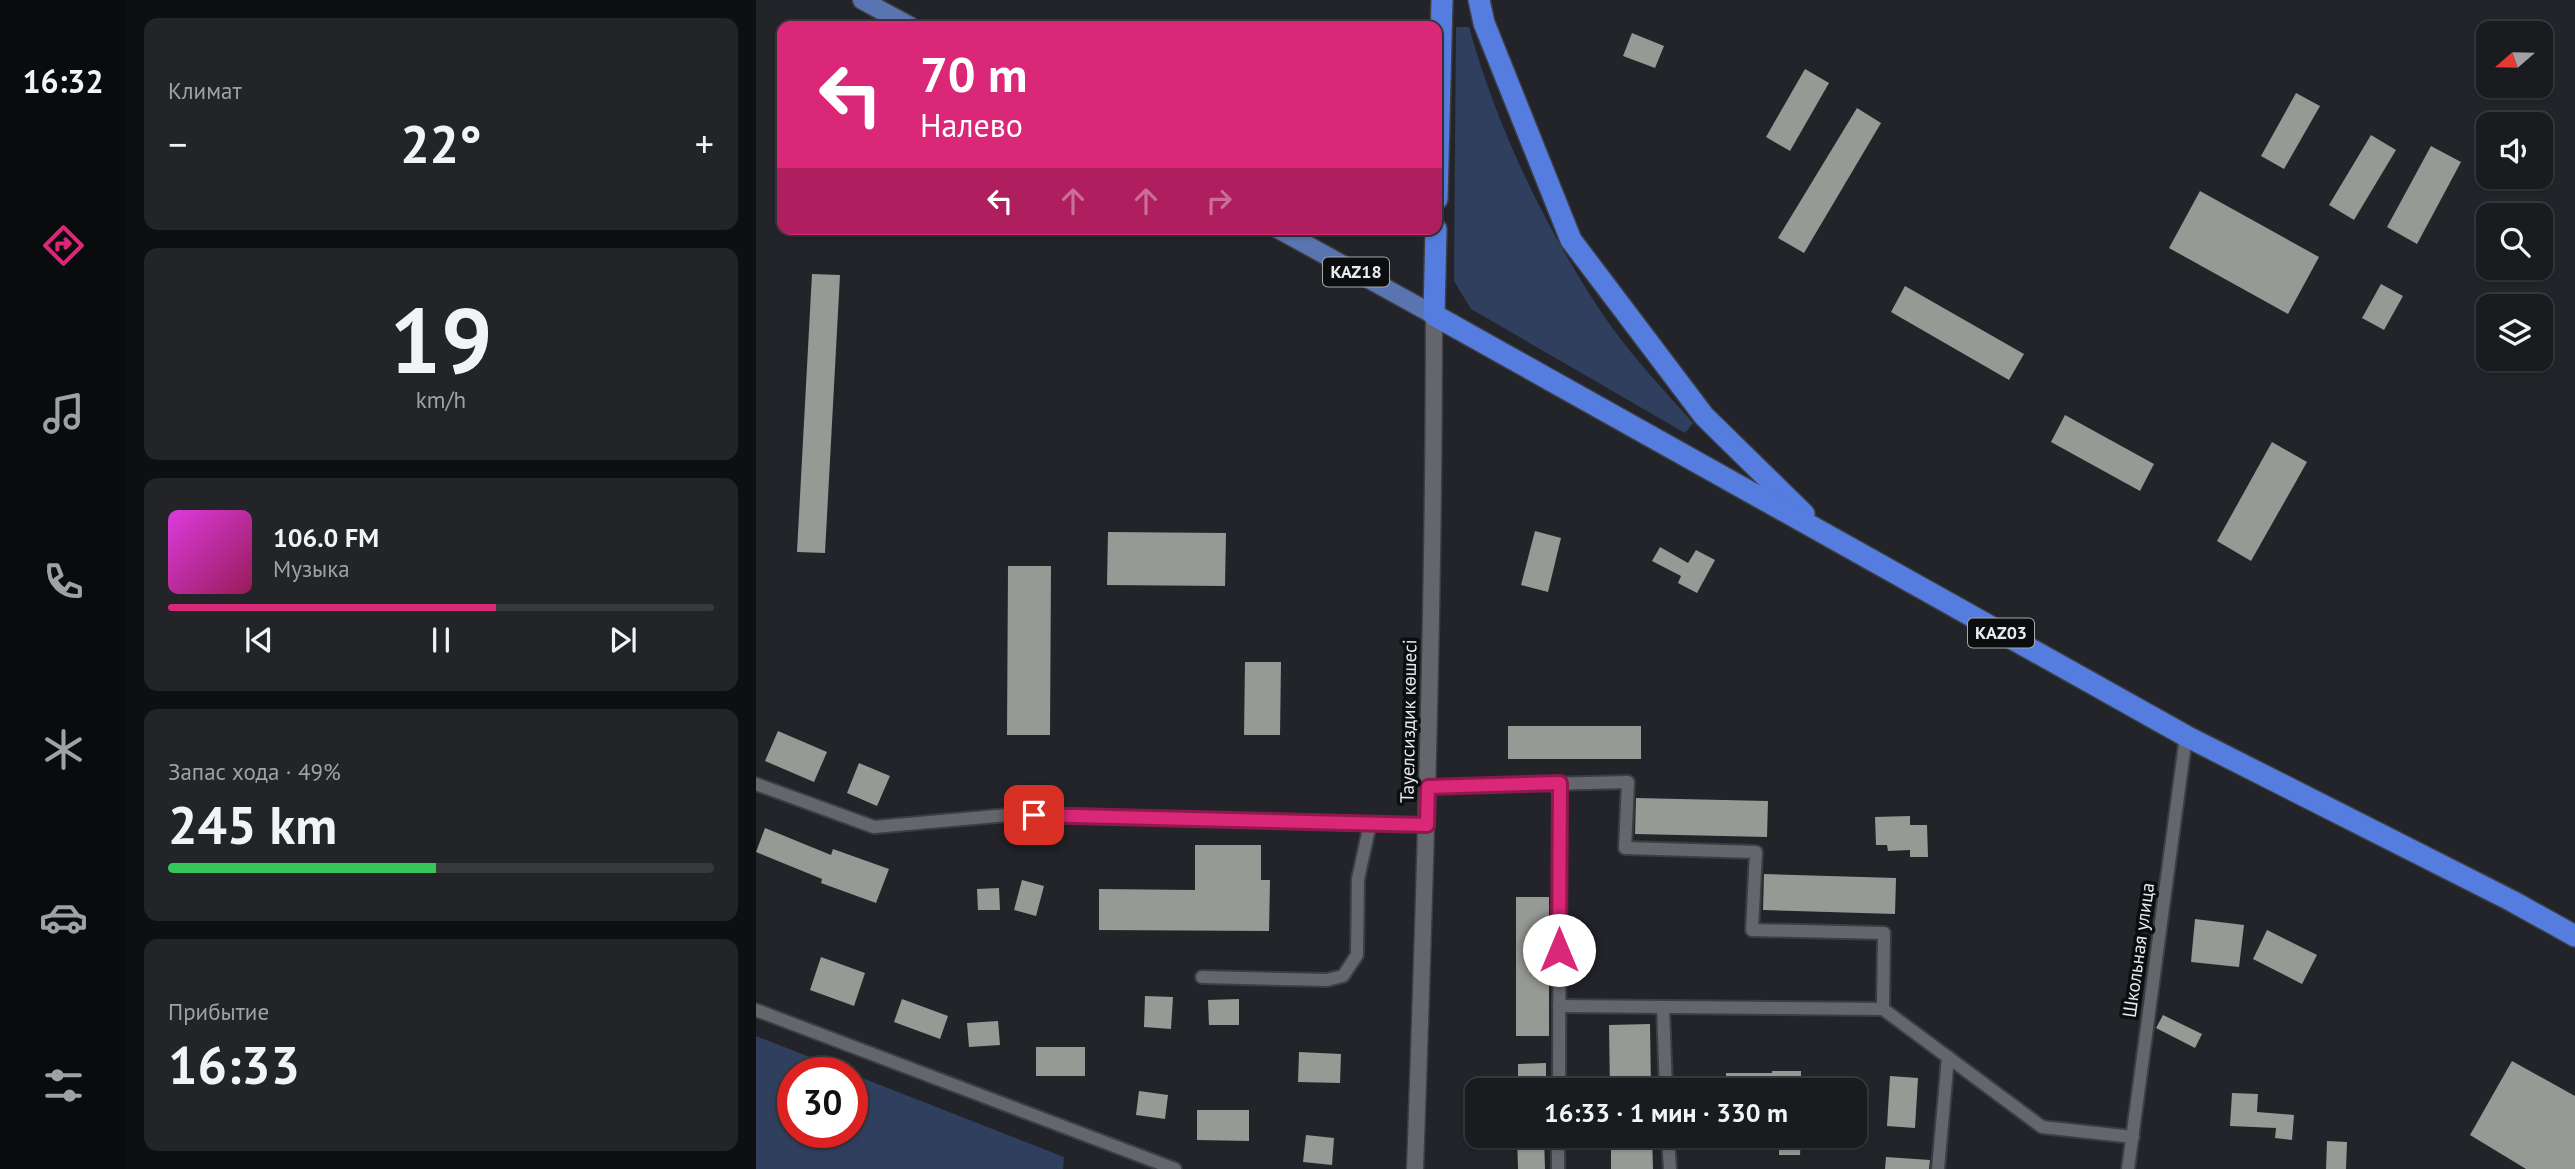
<!DOCTYPE html>
<html lang="ru">
<head>
<meta charset="utf-8">
<style>
	body { margin:0; font-family:"PT Sans",sans-serif; background:#232428; color:#f1f3f6; height:100vh; display:flex; flex-direction:column; font-size:26px; white-space:nowrap }
	* { box-sizing:border-box; margin:0 }
	p { font-size:23px; color:#9fa1a4 }
	.icon { flex:none; width:38px; height:38px; fill:none; stroke:currentColor; stroke-width:2; stroke-linecap:round; stroke-linejoin:round }
	.map { position:relative; flex:1; overflow:hidden }
	.panel { display:flex; flex-direction:column; gap:18px; padding:18px; background:#0e0f11; width:630px }
	.panel>* { flex:none }
	.guide { position:absolute; left:21px; top:21px; width:665px; height:214px; border-radius:14px; box-shadow:0 2px 5px #0004,0 0 0 2px #38393d; background:#db2777; color:#fff; overflow:hidden }
	.needle { width:46px; rotate:250deg }
	.fabs { position:absolute; left:1720px; top:21px; display:grid; gap:14px }
	.fabs a { display:grid; place-items:center; width:77px; height:77px; border-radius:14px; background:#1a1b1f; box-shadow:0 2px 5px #0004,0 0 0 2px #38393d; font-size:35px }
	.speed { position:absolute; left:21px; top:1057px; display:flex; gap:14px; font-size:35px; font-weight:700; text-align:center }
	.speed>* { display:grid; place-content:center; width:91px; height:91px; border-radius:50%; background:#1a1b1f; box-shadow:0 2px 5px #0004,0 0 0 2px #38393d; line-height:1 }
	.speed .limit { border:10px solid #d22; background:#fff; color:#111 }
	.pin { position:absolute; display:grid; place-items:center; width:60px; height:60px; color:#fff; margin:-30px; border-radius:14px; box-shadow:0 4px 10px #0006 }
	.me { position:absolute; width:77px; margin:-38px; rotate:0deg; stroke-linejoin:round; filter:drop-shadow(0 0 5px #0008) }
	.turn { display:flex; align-items:center; gap:24px; height:147px; padding:0 28px; font-size:32px }
	.turn .icon { width:91px; height:91px; stroke-width:2.5 }
	.turn b { display:block; font-size:49px; line-height:60px }
	.lanes { display:flex; align-items:center; height:66px; padding:0 28px; background:#0003; justify-content:center; gap:35px; direction:ltr }
	.lanes .off { opacity:.35 }
	.big { font-size:52px; font-weight:700; line-height:1.1 }
	.panel .tile { flex:1; display:flex; flex-direction:column; justify-content:center; gap:10px; min-width:0; padding:0 24px; border-radius:14px; background:#232428 }
	.panel .dial { align-items:center; gap:0 }
	.dial b { font-size:91px; line-height:1 }
	.song { display:flex; align-items:center; gap:21px }
	.cover { width:84px; height:84px; border-radius:10px; background:linear-gradient(135deg,hsl(300 70% 55%),hsl(330 70% 35%)) }
	.played { height:7px; border-radius:4px; background:linear-gradient(90deg,#db2777 60%,#38393d 60%) }
	.keys { display:flex; justify-content:space-around; direction:ltr }
	.heat { display:flex; justify-content:space-between; align-items:center; font-size:38px; direction:ltr }
	.charge { height:10px; border-radius:5px; background:linear-gradient(90deg,#34c759 49%,#38393d 0) }
	.trip { position:absolute; left:709px; top:1078px; width:402px; height:70px; border-radius:14px; background:#1a1b1f; box-shadow:0 2px 5px #0004,0 0 0 2px #38393d; font-weight:700; line-height:70px; text-align:center }
	main { display:flex; flex:1; min-height:0 }
	.menu { display:flex; flex-direction:column; width:126px; justify-content:space-around; align-items:center; background:#0a0b0c; color:#9fa1a4 }
	.menu .icon { width:49px; height:49px }
	.menu .current { color:#db2777 }
	.menu b { font-size:32px; color:#f1f3f6 }
	.map>svg:first-child { display:block }
	.green { fill:#313f5e }
	.building { fill:#979994 }
	.lines { fill:none; stroke-linecap:round; stroke-linejoin:round }
	.street-casing { stroke:#3c3e41; stroke-width:16 }
	.secondary-casing { stroke:#3c3e41; stroke-width:19 }
	.primary-casing { stroke:#3c3e41; stroke-width:21 }
	.highway-casing { stroke:#3c3e41; stroke-width:24 }
	.street { stroke:#64666c; stroke-width:12 }
	.secondary { stroke:#64666c; stroke-width:16 }
	.primary { stroke:#5a74b1; stroke-width:18 }
	.highway { stroke:#547ddf; stroke-width:21 }
	.route-casing { stroke:#8e194d; stroke-width:18 }
	.route { stroke:#db2777; stroke-width:12 }
	.labels { text-anchor:middle; stroke-width:7; stroke-linejoin:round; paint-order:stroke }
	.shield { fill:#0c0d0f; stroke:#a6a8aa; stroke-width:2 }
	.shield-label { font-size:18px; font-weight:bold; fill:#e8eaed }
	.street-label { font-size:19px; fill:#e8eaed; stroke:#0c0d0f }
</style>
</head>
<body>
<main>
<nav class="menu">
<b>16:32</b>
<svg class="icon current" aria-label="directions" viewBox="0 0 24 24"><path d="M12 3l9 9-9 9-9-9zM9 14v-3h6M13 9l2 2-2 2"/></svg>
<svg class="icon" aria-label="music" viewBox="0 0 24 24"><path d="M9 18V5l10-2v13"/><circle cx="6" cy="18" r="3"/><circle cx="16" cy="16" r="3"/></svg>
<svg class="icon" aria-label="phone" viewBox="0 0 24 24"><path d="M5 4h4l2 5-3 2q2 4 5 5l2-3 5 2v4C11 20 4 13 5 4z"/></svg>
<svg class="icon" aria-label="climate" viewBox="0 0 24 24"><path d="M12 3v18M4 7l16 10M4 17L20 7"/></svg>
<svg class="icon" aria-label="car" viewBox="0 0 24 24"><path d="M5 17H2v-5l4-1 3-4h7l3 4 3 1v5h-3M9 17h6M6 11h13"/><circle cx="7" cy="17" r="2"/><circle cx="17" cy="17" r="2"/></svg>
<svg class="icon" aria-label="filters" viewBox="0 0 24 24"><path d="M4 7h16M4 17h16"/><circle cx="9" cy="7" r="2"/><circle cx="15" cy="17" r="2"/></svg>
</nav>
<section class="panel">
<div class="tile"><p>Климат</p>
<div class="heat"><a>−</a><b class="big">22°</b><a>+</a></div>
</div>
<div class="tile dial"><b>19</b><p>km/h</p></div>
<div class="tile">
<div class="song"><i class="cover"></i><div><b>106.0 FM</b><p>Музыка</p></div></div>
<div class="played"></div>
<div class="keys"><svg class="icon" aria-label="previous" viewBox="0 0 24 24"><path d="M18 5L8 12l10 7zM5 5v14"/></svg><svg class="icon" aria-label="pause" viewBox="0 0 24 24"><path d="M8 5v14M16 5v14"/></svg><svg class="icon" aria-label="next" viewBox="0 0 24 24"><path d="M6 5l10 7-10 7zM19 5v14"/></svg></div>
</div>
<div class="tile"><p>Запас хода · 49%</p><b class="big">245 km</b><div class="charge"></div></div>
<div class="tile"><p>Прибытие</p><b class="big">16:33</b></div>
</section>
<div class="map">
<svg width="1819" height="1169" viewBox="0 0 1819 1169">
	<rect width="100%" height="100%" fill="#222429"/>
	<g class="green">
		<path d="M700,27H713C741,128 788,225 845,312C872,352 905,387 937,423L929,433L715,309L698,281Z"/>
		<path d="M0,1036L94,1073H37V1132H96V1074L308,1157L307,1169H0Z"/>
	</g>
	<g class="building">
		<path d="M876,33L908,46L899,68L867,56Z"/>
		<path d="M1049,69L1073,83L1034,151L1010,137Z"/>
		<path d="M1540,93L1564,106L1528,169L1505,156Z"/>
		<path d="M1101,108L1125,123L1048,253L1022,238Z"/>
		<path d="M1615,135L1640,150L1598,220L1573,205Z"/>
		<path d="M1675,146L1705,162L1661,244L1631,227Z"/>
		<path d="M1444,191L1563,257L1532,314L1413,248Z"/>
		<path d="M56,274L84,275L69,553L41,552Z"/>
		<path d="M1625,284L1647,296L1628,330L1606,318Z"/>
		<path d="M1149,286L1268,354L1253,380L1135,312Z"/>
		<path d="M1309,415L1398,464L1384,491L1295,442Z"/>
		<path d="M1516,442L1551,462L1495,561L1461,541Z"/>
		<path d="M779,531L805,538L792,592L765,585Z"/>
		<path d="M352,532L470,533L469,586L351,585Z"/>
		<path d="M904,547L932,563L940,550L959,560L941,593L922,583L925,576L896,561Z"/>
		<path d="M252,566H295L294,735H251Z"/>
		<path d="M489,662H525L524,735H488Z"/>
		<rect x="752" y="726" width="133" height="33"/>
		<path d="M22,731L71,752L58,782L9,761Z"/>
		<path d="M103,763L134,776L121,806L91,793Z"/>
		<path d="M880,798L1012,801L1011,837L879,834Z"/>
		<path d="M1154,816V825H1171L1172,857H1154V850L1132,851L1131,845H1120L1119,817Z"/>
		<path d="M9,828L75,855L77,849L133,869L120,903L65,883L66,879L0,852Z"/>
		<path d="M439,845H505V880H514L513,931L343,930V889L439,890Z"/>
		<path d="M1008,874L1140,878L1139,914L1007,910Z"/>
		<path d="M266,880L288,886L280,916L258,910Z"/>
		<path d="M243,888L244,910H222L221,889Z"/>
		<rect x="760" y="897" width="33" height="139"/>
		<path d="M1439,919L1488,925L1483,967L1435,962Z"/>
		<path d="M1511,930L1561,955L1546,984L1497,959Z"/>
		<path d="M65,957L109,973L98,1006L54,990Z"/>
		<path d="M389,996L417,997L415,1029L388,1027Z"/>
		<path d="M146,999L192,1016L184,1039L138,1022Z"/>
		<path d="M483,999V1025H453L452,1000Z"/>
		<path d="M1407,1015L1446,1034L1439,1048L1400,1028Z"/>
		<path d="M242,1021L244,1045L213,1047L211,1023Z"/>
		<path d="M894,1024L895,1090H854L853,1025Z"/>
		<rect x="280" y="1047" width="49" height="29"/>
		<path d="M543,1052L585,1054L584,1083L542,1082Z"/>
		<path d="M1756,1061L1819,1096V1169H1770L1714,1135Z"/>
		<path d="M790,1063V1090H762V1064Z"/>
		<path d="M1016,1071H1045V1090H970V1073H1016Z"/>
		<path d="M1134,1076L1162,1078L1159,1128L1131,1126Z"/>
		<path d="M383,1091L412,1095L409,1119L380,1115Z"/>
		<path d="M1476,1093L1502,1094L1501,1112L1538,1115L1536,1140L1519,1138L1520,1128L1474,1126Z"/>
		<path d="M441,1110H493V1141L441,1140Z"/>
		<path d="M550,1135L578,1138L576,1165L547,1162Z"/>
		<path d="M761,1136H788L789,1169H762Z"/>
		<path d="M855,1136H896L897,1169H855Z"/>
		<path d="M1023,1136H1045L1044,1155H1023Z"/>
		<path d="M1571,1141L1591,1142L1590,1169H1570Z"/>
		<path d="M1130,1157L1174,1160L1173,1169H1129Z"/>
	</g>
	<g class="lines">
		<defs>
			<g id="street">
				<path d="M0,784L118,827L252,815L671,825"/>
				<path d="M672,787L872,782L869,848L1000,852L996,930L1128,933L1127,1009"/>
				<path d="M446,977L571,980L587,976L601,955L602,879L614,824"/>
				<path d="M803,1006L1127,1009L1286,1127L1377,1137"/>
				<path d="M907,1007L910,1090"/>
				<path d="M0,1010L419,1169"/>
				<path d="M803,1090L804,784"/>
				<path d="M912,1136L914,1169"/>
				<path d="M802,1169V1136"/>
				<path d="M1182,1169L1192,1057"/>
				<path d="M1372,1169L1430,736"/>
			</g>
			<path id="secondary" d="M659,1169C669,884 678,600 678,315"/>
			<g id="primary">
				<path d="M106,0L154,26"/>
				<path d="M522,229L678,315"/>
			</g>
			<g id="highway">
				<path d="M723,0L728,23L815,240L948,416L1048,514"/>
				<path d="M681,199L686,0"/>
				<path d="M680,229L678,315L1430,736L1756,901L1819,936"/>
			</g>
		</defs>
		<use href="#street" class="street-casing"/>
		<use href="#secondary" class="secondary-casing"/>
		<use href="#primary" class="primary-casing"/>
		<use href="#highway" class="highway-casing"/>
		<use href="#street" class="street"/>
		<use href="#secondary" class="secondary"/>
		<use href="#primary" class="primary"/>
		<use href="#highway" class="highway"/>
	</g>
	<g class="lines">
		<defs>
			<path id="route" d="M278,815L671,825L672,787L804,783L803,950"/>
		</defs>
		<use href="#route" class="route-casing"/>
		<use href="#route" class="route"/>
	</g>
	<g class="labels">
		<g class="shield">
			<rect x="567" y="257.5" width="66" height="29" rx="5"/>
			<rect x="1212" y="618.5" width="66" height="29" rx="5"/>
		</g>
		<g class="shield-label">
			<text x="600" y="278">KAZ18</text>
			<text x="1245" y="639">KАZ03</text>
		</g>
		<g class="street-label">
			<text transform="translate(652 721) rotate(-89)" y="7">Тауелсиздик көшесі</text>
			<text transform="translate(1382 950) rotate(-82)" y="7">Школьная улица</text>
		</g>
	</g>
</svg>
<div class="fabs">
<a><svg class="needle" viewBox="-14 -14 28 28"><path d="M0-13l5 13h-10z" fill="#e53935"/><path d="M0 13l5-13h-10z" fill="#9fa1a4"/></svg></a>
<a><svg class="icon" aria-label="sound" viewBox="0 0 24 24"><path d="M4 9h4l5-4v14l-5-4H4zM17 9q2 3 0 6"/></svg></a>
<a><svg class="icon" aria-label="search" viewBox="0 0 24 24"><circle cx="10" cy="10" r="6"/><path d="M15 15l6 6"/></svg></a>
<a><svg class="icon" aria-label="layers" viewBox="0 0 24 24"><path d="M12 4l9 5-9 5-9-5zM3 14l9 5 9-5"/></svg></a>
</div>
<div class="speed"><div class="limit">30</div></div>
<div class="pin" style="left:278px;top:815px;background:#d93025"><svg class="icon" aria-label="arrive" viewBox="0 0 24 24"><path d="M6 21V4h12l-3 4 3 4H6"/></svg></div>
<svg class="me" style="left:803px;top:950px" viewBox="-20 -20 40 40"><circle r="19" fill="#fff"/><path d="M0-13L10 11 0 6-10 11z" fill="#db2777"/></svg>
<div class="trip">16:33 · 1 мин · 330 m</div>
<div class="guide">
<div class="turn"><svg class="icon" aria-label="left" viewBox="0 0 24 24"><path d="M17 20v-9H6M10 6l-5 5 5 5"/></svg><div><b>70 m</b>Налево</div></div>
<div class="lanes"><svg class="icon" aria-label="left" viewBox="0 0 24 24"><path d="M17 20v-9H6M10 6l-5 5 5 5"/></svg><svg class="icon off" aria-label="ahead" viewBox="0 0 24 24"><path d="M12 20V5M6 11l6-6 6 6"/></svg><svg class="icon off" aria-label="ahead" viewBox="0 0 24 24"><path d="M12 20V5M6 11l6-6 6 6"/></svg><svg class="icon off" aria-label="right" viewBox="0 0 24 24"><path d="M7 20v-9h11M14 6l5 5-5 5"/></svg></div>
</div>
</div>
</main>
</body>
</html>
